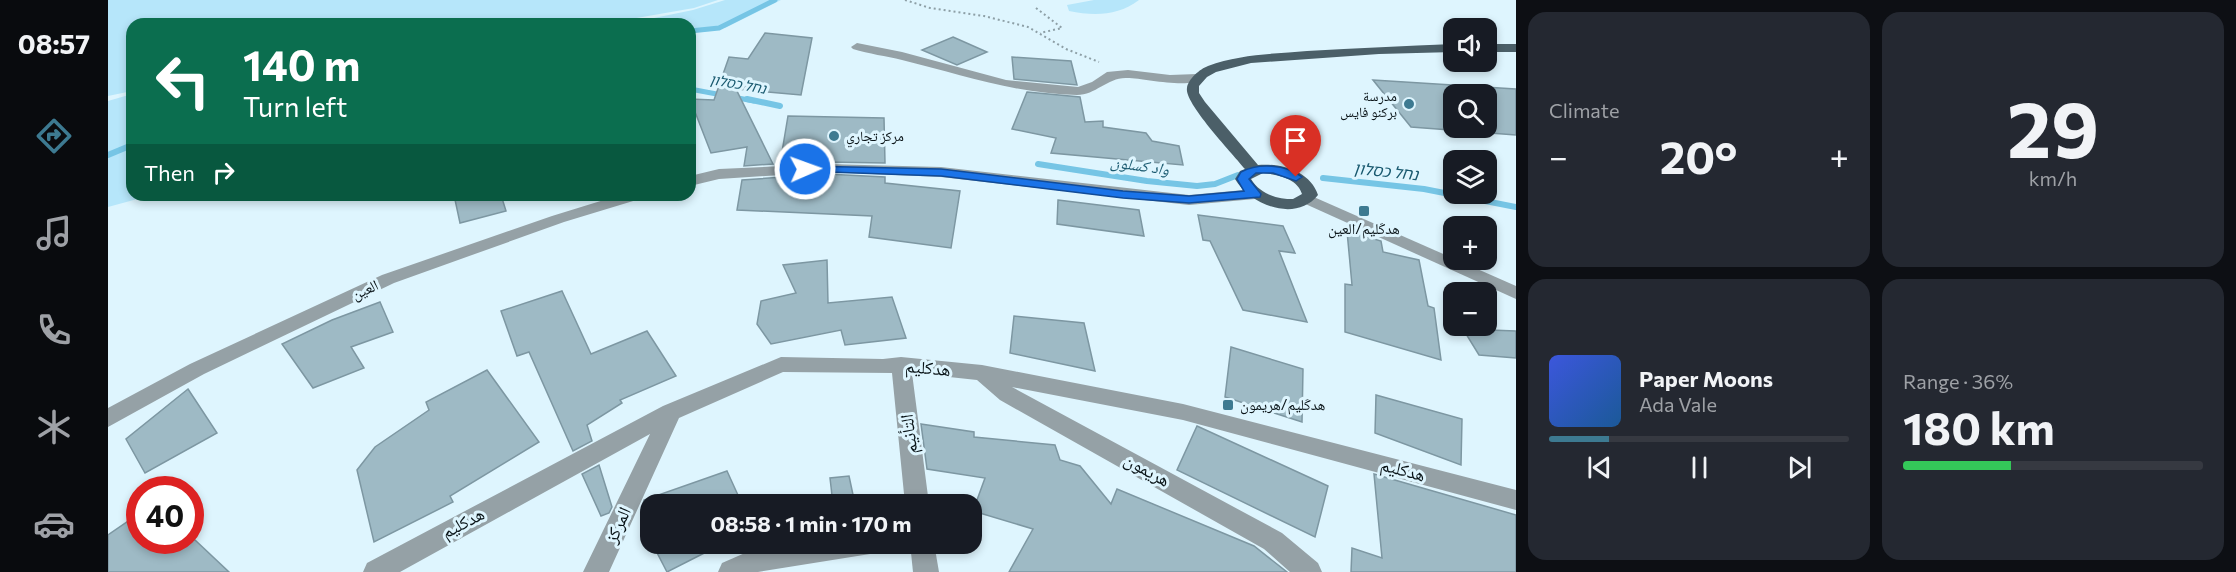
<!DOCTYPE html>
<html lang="en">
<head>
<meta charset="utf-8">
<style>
	body { margin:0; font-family:Commissioner,"Noto Naskh Arabic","Noto Sans Hebrew",sans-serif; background:#242831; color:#f1f3f6; height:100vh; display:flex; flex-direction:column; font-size:22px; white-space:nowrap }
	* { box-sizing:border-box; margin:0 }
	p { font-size:20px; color:#9ea1a6 }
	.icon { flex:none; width:33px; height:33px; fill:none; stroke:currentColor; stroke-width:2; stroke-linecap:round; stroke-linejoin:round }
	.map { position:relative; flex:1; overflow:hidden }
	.details { display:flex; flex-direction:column; gap:12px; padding:12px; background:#0d0f14; width:720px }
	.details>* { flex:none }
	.hud { position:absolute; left:18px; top:18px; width:570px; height:183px; border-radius:18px; box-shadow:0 3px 9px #0003; background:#0b6e4f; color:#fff; overflow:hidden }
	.fabs { position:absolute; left:1335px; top:18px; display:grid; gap:12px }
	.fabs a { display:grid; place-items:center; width:54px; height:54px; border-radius:12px; background:#171b24; box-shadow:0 3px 9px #0003; font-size:30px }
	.speed { position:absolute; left:18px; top:476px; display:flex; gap:12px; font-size:30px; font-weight:700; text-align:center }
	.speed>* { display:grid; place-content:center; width:78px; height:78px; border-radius:50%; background:#171b24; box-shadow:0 3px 9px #0003; line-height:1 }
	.speed .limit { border:9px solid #d22; background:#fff; color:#111 }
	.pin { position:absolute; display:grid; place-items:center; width:51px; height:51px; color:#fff; margin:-62px -26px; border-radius:50% 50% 50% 0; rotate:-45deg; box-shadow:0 0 6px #0007 }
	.pin .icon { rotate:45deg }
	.me { position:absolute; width:66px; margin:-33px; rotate:88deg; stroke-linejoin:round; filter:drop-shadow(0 0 4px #0008) }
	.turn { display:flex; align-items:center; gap:21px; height:126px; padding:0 18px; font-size:27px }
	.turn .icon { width:78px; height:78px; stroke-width:2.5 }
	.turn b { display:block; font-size:42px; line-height:51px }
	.then { display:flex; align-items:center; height:57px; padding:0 18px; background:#0003; gap:12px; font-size:22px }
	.big { font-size:45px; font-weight:700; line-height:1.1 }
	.details .widget { flex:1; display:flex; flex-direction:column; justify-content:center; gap:9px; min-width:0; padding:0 21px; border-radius:18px; background:#242831 }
	.details .dial { align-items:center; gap:0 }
	.dial b { font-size:78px; line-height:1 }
	.song { display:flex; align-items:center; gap:18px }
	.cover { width:72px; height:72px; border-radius:9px; background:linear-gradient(135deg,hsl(230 70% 55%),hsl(210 70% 35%)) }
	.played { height:6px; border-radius:3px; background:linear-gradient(90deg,#3d7a91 20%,#363941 20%) }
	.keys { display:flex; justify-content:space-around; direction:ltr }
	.heat { display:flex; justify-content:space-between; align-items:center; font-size:33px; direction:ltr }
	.charge { height:9px; border-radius:4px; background:linear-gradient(90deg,#34c759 36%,#363941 0) }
	.details .tiles { flex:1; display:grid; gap:12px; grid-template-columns:repeat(2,1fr) }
	.trip { position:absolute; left:532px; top:494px; width:342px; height:60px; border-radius:18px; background:#171b24; box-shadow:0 3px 9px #0003; font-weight:700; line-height:60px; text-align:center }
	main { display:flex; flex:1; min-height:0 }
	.tabs { display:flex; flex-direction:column; width:108px; justify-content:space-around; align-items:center; background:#090b0e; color:#9ea1a6 }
	.tabs .icon { width:42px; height:42px }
	.tabs .current { color:#3d7a91 }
	.tabs b { font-size:27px; color:#f1f3f6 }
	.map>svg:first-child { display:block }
	.green { fill:#b6e6fa }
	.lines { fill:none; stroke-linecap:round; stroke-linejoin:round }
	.stream-far1 { stroke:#76c5e5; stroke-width:5 }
	.stream { stroke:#76c5e5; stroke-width:6 }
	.building { fill:#9ebac5; stroke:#7d97a2; stroke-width:1.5; fill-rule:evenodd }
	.path { stroke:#8d9fa6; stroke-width:2; stroke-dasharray:2 3; stroke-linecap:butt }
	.minor { fill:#95a1a6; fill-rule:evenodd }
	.major { fill:#4b5f68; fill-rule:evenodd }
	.route { fill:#1a73e8; stroke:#114b97; stroke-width:1.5 }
	.poi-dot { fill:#3d7a91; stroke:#def5fe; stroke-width:2 }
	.labels { text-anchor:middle; stroke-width:6; stroke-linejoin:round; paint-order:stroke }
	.far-water-label { font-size:14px; font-style:italic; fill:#19596f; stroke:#def5fe }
	.far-poi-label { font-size:14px; fill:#091317; stroke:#def5fe; text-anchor:end }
	.poi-label { font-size:15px; fill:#091317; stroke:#def5fe }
	.street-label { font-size:15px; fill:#091317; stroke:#def5fe }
	.water-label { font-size:16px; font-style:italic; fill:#19596f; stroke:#def5fe }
	.near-street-label { font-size:18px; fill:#091317; stroke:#def5fe }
</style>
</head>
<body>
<main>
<nav class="tabs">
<b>08:57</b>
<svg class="icon current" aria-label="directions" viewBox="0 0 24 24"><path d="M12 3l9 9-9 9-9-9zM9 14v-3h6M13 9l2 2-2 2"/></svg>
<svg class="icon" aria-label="music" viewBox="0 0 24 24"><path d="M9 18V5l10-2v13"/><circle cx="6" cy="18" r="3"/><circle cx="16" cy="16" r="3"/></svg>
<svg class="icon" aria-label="phone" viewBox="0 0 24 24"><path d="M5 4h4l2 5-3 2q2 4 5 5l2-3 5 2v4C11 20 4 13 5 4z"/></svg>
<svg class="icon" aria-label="climate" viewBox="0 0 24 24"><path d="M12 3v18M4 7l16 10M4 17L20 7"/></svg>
<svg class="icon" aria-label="car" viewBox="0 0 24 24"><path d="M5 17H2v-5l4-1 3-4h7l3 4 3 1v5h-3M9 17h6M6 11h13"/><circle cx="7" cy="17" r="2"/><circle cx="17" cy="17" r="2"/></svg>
</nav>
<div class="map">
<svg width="1408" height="572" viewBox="0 0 1408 572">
	<rect width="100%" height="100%" fill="#def5fe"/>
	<g class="green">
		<path d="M0,0H610L586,8L494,24H24V91L0,96Z"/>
		<path d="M617,0H673L617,28L582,31V24H517L585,10Z"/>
		<path d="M986,0H1031C1010,16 986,16 961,11L959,5Z"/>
		<path d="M24,94V195H44L0,207V101Z"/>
	</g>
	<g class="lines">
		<g class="stream-far1">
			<path d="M582,31L611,28L667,0"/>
			<path d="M582,89L646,101"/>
		</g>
		<g class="stream">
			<path d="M639,99L672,106"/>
			<path d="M0,155L24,145"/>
			<path d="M930,164L1039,181L1089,186L1107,184L1130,175"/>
			<path d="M1215,178L1316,189L1408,207"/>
		</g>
	</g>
	<g class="building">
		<path d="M657,33L704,38L693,95L628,89L665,164L636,166L639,147L603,153L582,99L606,100L621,57L640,59Z"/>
		<path d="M845,37L879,52L849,65L814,50Z"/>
		<path d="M904,57L963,61L969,85L906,79Z"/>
		<path d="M1265,80L1408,89V135L1303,127ZM1346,94H1378V128H1346Z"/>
		<path d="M919,92L972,97L977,122L995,121V127L1038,133L1044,141L1071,146L1075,165L943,153L948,138L904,129Z"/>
		<path d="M680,116L776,118L777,163L718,162L672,164Z"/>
		<path d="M718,174L777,177V183L852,191L843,248L761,237L764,216L629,210L634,180Z"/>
		<path d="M346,195H393L398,211L352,223Z"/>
		<path d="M950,200L1031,210L1036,236L949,224Z"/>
		<path d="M1090,215L1175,226L1187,253L1171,251L1199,322L1135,310L1102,241L1095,240Z"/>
		<path d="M1239,231L1273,241L1275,252L1311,260L1320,306L1326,308L1333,360L1237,332V284L1244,285Z"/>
		<path d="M719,260L720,303L784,297L798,338L737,345L733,330L663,344L649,324L653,301L688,293L675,265Z"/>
		<path d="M454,291L483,354L539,331L568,376L512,400L514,403L479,425L484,441L465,451L421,352L409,356L393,311Z"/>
		<path d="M272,302L285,332L243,347L256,368L205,388L174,344L224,320Z"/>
		<path d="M906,316L976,323L987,371L902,353Z"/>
		<path d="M1355,329L1408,331V358L1371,355Z"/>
		<path d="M1123,347L1195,369L1194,422L1117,397Z"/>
		<path d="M379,370L431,442L342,496L345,502L266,542L249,470L267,447L321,410L318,402Z"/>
		<path d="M80,389L109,433L37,473L18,439Z"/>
		<path d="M1268,395L1354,419L1353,465L1267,433Z"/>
		<path d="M813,424L866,432V437L947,445L952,460L972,466L1003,504L1009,489L1146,546L1179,572H901L925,529L865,511L877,478L819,469Z"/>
		<path d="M1089,426L1220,486L1207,537L1069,470Z"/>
		<path d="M491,465L504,507L501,513L493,516L474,474Z"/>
		<path d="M619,471L634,504H535L536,500Z"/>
		<path d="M1266,474L1408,515V572H1243L1244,548L1274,558Z"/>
		<path d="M741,476L747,504H725L722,478Z"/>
		<path d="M32,513V540H87L121,572H0V535Z"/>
		<path d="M544,543H616L559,572Z"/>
	</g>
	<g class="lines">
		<g class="path">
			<path d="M797,0L822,8L876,16L920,27L958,49L991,62"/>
			<path d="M928,8L954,28L932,33"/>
		</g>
		<g class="minor">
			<path d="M749,43L794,52L898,80L970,87L984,82L999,72L1020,70L1062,75L1089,74L1095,78C1082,90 1037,78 1019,78C1000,77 988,95 969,95C908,94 852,74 794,60C778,56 761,54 745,49L743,47Z"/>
			<path d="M718,164L833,167L1081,195L1147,189L1155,194L1147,199L1081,205L833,177L718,172L611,179L582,186V176L611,169Z"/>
			<path d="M1199,194L1408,286V299L1193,202L1191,199L1193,196Z"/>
			<path d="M512,195H537L535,198L456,222L286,283L96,374L0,427V408L82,364L274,275L444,216Z"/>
			<path d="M673,357L775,359L793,357L874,365L1075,404L1408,490V510L1075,420L904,387L1174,533L1210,563L1214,572H1182L1156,549L892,400L869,380L804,373L821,504H797L784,373L675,372L571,418L501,572H475L542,434L292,572H255L259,563L555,406Z"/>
			<path d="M678,543H774L771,551L762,554L650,572H610L614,563L653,546Z"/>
			<path d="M802,543H826L831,572H805Z"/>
		</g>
		<g class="major">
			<path d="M1346,44V52L1271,54L1143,63L1108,72L1099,77L1091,86V93L1097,102L1150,165C1173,163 1202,171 1210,195C1188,223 1142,205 1127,179L1132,171L1137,169C1126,155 1076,103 1079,88C1080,79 1092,69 1100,66C1132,54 1166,54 1199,51C1248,48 1297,46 1346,44ZM1155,173C1170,175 1189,178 1194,194L1185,199C1169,199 1152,194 1143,179Z"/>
			<rect x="1378" y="44" width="30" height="8"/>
		</g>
	</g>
	<path class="route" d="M697,166L833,169L1015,191L1081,196L1136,191L1129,179L1133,172C1150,163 1178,164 1194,177L1188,181L1165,173H1148L1141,179L1153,194L1152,197L1081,203L1015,198L833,176L693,171V167Z"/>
	<g class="poi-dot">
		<circle cx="1301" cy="104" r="6"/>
		<circle cx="726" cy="136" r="6"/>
		<rect x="1250" y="205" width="12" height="12" rx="3"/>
		<rect x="1114" y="399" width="12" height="12" rx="3"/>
	</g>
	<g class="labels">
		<g class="far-water-label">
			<text transform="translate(630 84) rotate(10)" y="5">נחל כסלון</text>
		</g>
		<g class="far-poi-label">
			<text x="1289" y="101">مدرسة<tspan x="1289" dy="16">بركنو فايس</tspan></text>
			<text x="738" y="141" text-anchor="start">مركز تجاري</text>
		</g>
		<g class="poi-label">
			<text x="1256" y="234">هدكَليم/العين</text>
			<text x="1132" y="410" text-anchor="start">هدكَليم/هريمون</text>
		</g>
		<g class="street-label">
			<text transform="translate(257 290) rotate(-25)" y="5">العين</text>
		</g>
		<g class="water-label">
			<text transform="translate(1032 165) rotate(8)" y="6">واد كسلون</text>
			<text transform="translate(1278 171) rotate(6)" y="6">נחל כסלון</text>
		</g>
		<g class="near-street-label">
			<text transform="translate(820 368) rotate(5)" y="6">هدكليم</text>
			<text transform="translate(801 434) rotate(-97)" y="6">التأنيم</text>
			<text transform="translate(1039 470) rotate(29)" y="6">هريمون</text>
			<text transform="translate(1295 470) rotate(15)" y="6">هدكليم</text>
			<text transform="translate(355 523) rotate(-28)" y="6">هدكليم</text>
			<text transform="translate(510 525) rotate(-65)" y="6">المركز</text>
		</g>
	</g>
</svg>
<div class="fabs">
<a><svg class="icon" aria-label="sound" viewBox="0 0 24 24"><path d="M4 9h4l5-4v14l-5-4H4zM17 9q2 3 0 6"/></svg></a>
<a><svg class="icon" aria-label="search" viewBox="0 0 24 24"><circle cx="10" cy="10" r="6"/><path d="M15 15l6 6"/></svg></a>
<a><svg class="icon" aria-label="layers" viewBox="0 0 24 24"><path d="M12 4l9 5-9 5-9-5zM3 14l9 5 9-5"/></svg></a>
<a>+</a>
<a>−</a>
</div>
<div class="speed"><div class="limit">40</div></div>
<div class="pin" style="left:1188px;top:177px;background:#d93025"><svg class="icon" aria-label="arrive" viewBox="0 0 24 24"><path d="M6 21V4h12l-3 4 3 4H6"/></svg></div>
<svg class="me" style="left:697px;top:169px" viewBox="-20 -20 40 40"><circle r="17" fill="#1a73e8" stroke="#fff" stroke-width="3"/><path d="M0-11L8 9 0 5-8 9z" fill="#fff"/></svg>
<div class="trip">08:58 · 1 min · 170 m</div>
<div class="hud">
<div class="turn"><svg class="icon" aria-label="left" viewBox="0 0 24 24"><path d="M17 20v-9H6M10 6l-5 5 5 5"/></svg><div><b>140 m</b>Turn left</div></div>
<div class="then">Then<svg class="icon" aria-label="right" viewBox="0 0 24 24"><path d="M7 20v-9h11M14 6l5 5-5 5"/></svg></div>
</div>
</div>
<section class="details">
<div class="tiles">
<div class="widget"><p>Climate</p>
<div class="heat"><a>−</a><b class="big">20°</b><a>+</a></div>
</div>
<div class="widget dial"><b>29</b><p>km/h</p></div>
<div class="widget">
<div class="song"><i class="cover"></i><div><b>Paper Moons</b><p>Ada Vale</p></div></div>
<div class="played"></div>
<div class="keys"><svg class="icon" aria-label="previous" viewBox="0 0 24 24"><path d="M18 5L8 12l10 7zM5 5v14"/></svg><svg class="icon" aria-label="pause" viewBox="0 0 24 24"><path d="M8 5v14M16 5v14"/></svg><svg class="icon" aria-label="next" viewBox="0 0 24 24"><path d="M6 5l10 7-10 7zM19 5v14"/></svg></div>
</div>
<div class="widget"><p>Range · 36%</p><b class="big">180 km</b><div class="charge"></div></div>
</div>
</section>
</main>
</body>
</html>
